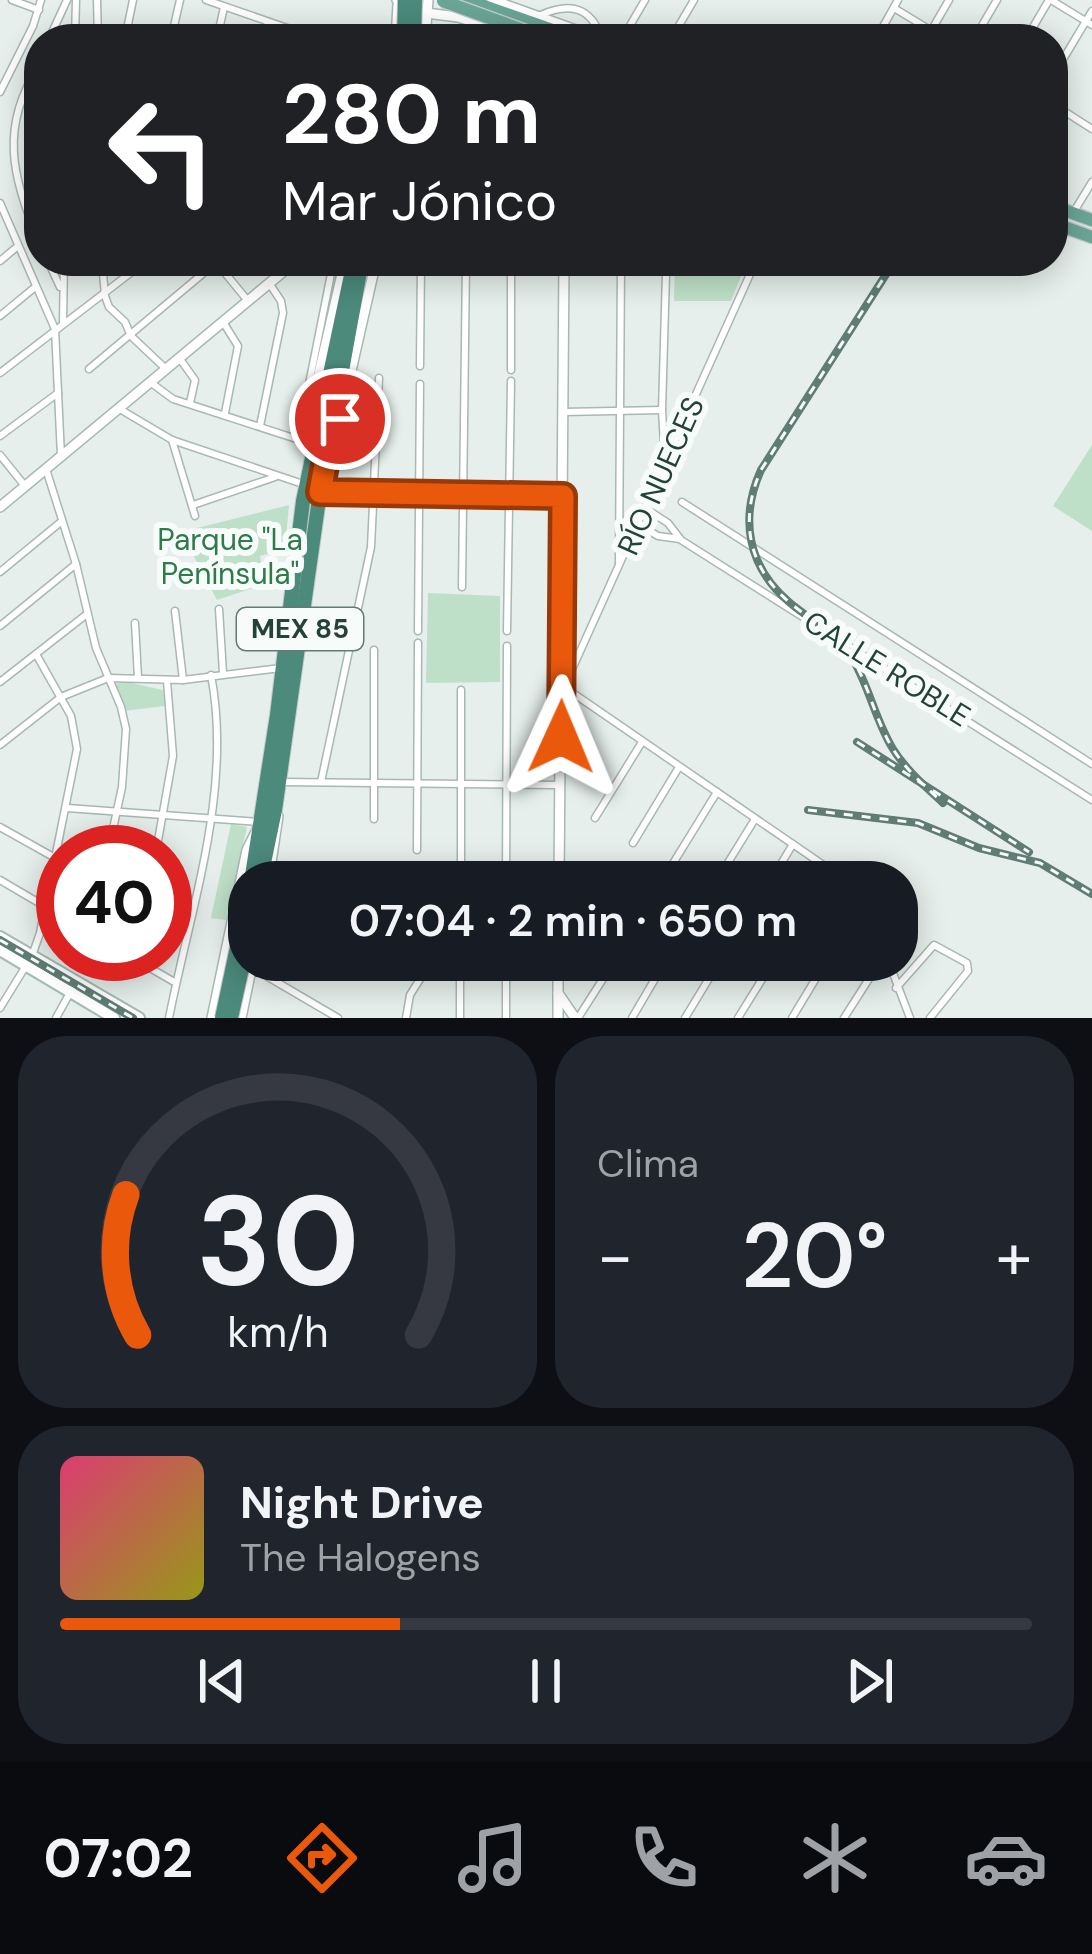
<!DOCTYPE html>
<html lang="es">
<head>
<meta charset="utf-8">
<style>
	body { margin:0; font-family:"DM Sans",sans-serif; background:#20242c; color:#f1f3f6; height:100vh; display:flex; flex-direction:column; font-size:45px; white-space:nowrap }
	* { box-sizing:border-box; margin:0 }
	p { font-size:39px; color:#9ea1a6 }
	.icon { flex:none; width:66px; height:66px; fill:none; stroke:currentColor; stroke-width:2; stroke-linecap:round; stroke-linejoin:round }
	.map { position:relative; height:1018px; overflow:hidden }
	.details { display:flex; flex-direction:column; gap:18px; padding:18px; background:#0d0f14; flex:1 }
	.details>* { flex:none }
	.guide { position:absolute; left:24px; top:24px; width:1044px; height:252px; border-radius:48px; box-shadow:0 6px 30px #0003; background:#202124; color:#fff; overflow:hidden }
	.speed { position:absolute; left:36px; top:825px; display:flex; gap:24px; font-size:60px; font-weight:700; text-align:center }
	.speed>* { display:grid; place-content:center; width:156px; height:156px; border-radius:50%; background:#171b24; box-shadow:0 6px 30px #0003; line-height:1 }
	.speed .limit { border:18px solid #d22; background:#fff; color:#111 }
	.pin { position:absolute; display:grid; place-items:center; width:102px; height:102px; color:#fff; margin:-51px; border:6px solid #fff; border-radius:50%; box-shadow:0 3px 12px #0007 }
	.me { position:absolute; width:132px; margin:-66px; rotate:1deg; stroke-linejoin:round; filter:drop-shadow(0 0 9px #0008) }
	.turn { display:flex; align-items:center; gap:42px; height:252px; padding:0 60px; font-size:54px }
	.turn .icon { width:156px; height:156px; stroke-width:2.5 }
	.turn b { display:block; font-size:84px; line-height:102px }
	.big { font-size:90px; font-weight:600; line-height:1.1 }
	.details .card { flex:1; display:flex; flex-direction:column; justify-content:center; gap:18px; min-width:0; padding:0 42px; border-radius:48px; background:#20242c }
	.details .dial { align-items:center; gap:0 }
	.dial svg { height:312px; overflow:visible; fill:none; stroke:#363941; stroke-width:7; stroke-linecap:round; text-anchor:middle }
	.dial text { fill:#f1f3f6; stroke:none }
	.song { display:flex; align-items:center; gap:36px }
	.cover { width:144px; height:144px; border-radius:18px; background:linear-gradient(135deg,hsl(340 70% 55%),hsl(60 70% 35%)) }
	.played { height:12px; border-radius:6px; background:linear-gradient(90deg,#ea580c 35%,#363941 35%) }
	.keys { display:flex; justify-content:space-around; direction:ltr }
	.heat { display:flex; justify-content:space-between; align-items:center; font-size:66px; direction:ltr }
	.details .tiles { flex:1; display:grid; gap:18px; grid-template-columns:1fr 1fr }
	.card:last-child { grid-column:span 2 }
	.trip { position:absolute; left:228px; top:861px; width:690px; height:120px; border-radius:48px; background:#171b24; box-shadow:0 6px 30px #0003; font-weight:600; line-height:120px; text-align:center }
	.menu { display:flex; height:192px; justify-content:space-around; align-items:center; background:#090b0e; color:#9ea1a6 }
	.menu .icon { width:84px; height:84px }
	.menu .selected { color:#ea580c }
	.menu b { font-size:54px; color:#f1f3f6 }
	.map>svg:first-child { display:block }
	.green { fill:#bfe0c8 }
	.lines { fill:none; stroke-linecap:round; stroke-linejoin:round }
	.minor-casing { stroke:#a8b8b2; stroke-width:9 }
	.tertiary-casing { stroke:#a8b8b2; stroke-width:12 }
	.secondary-casing { stroke:#a4bbb3; stroke-width:14 }
	.primary-casing { stroke:#c2cac8; stroke-width:15 }
	.trunk-casing { stroke:#c2cac8; stroke-width:16 }
	.minor { stroke:#fff; stroke-width:6 }
	.tertiary { stroke:#fff; stroke-width:9 }
	.secondary { stroke:#fff; stroke-width:10 }
	.primary { stroke:#6aa596; stroke-width:12 }
	.trunk { stroke:#4c8a7c; stroke-width:14 }
	.rail-casing { stroke:#5f7d75; stroke-width:8 }
	.rail { stroke:#f7fbf9; stroke-width:3; stroke-dasharray:9; stroke-linecap:butt }
	.primary-bridge-casing { stroke:#c2cac8; stroke-width:15; stroke-linecap:butt }
	.trunk-bridge-casing { stroke:#c2cac8; stroke-width:16; stroke-linecap:butt }
	.primary-bridge { stroke:#6aa596; stroke-width:12 }
	.trunk-bridge { stroke:#4c8a7c; stroke-width:14 }
	.route-casing { stroke:#983908; stroke-width:30 }
	.route { stroke:#ea580c; stroke-width:21 }
	.labels { text-anchor:middle; stroke-width:12; stroke-linejoin:round; paint-order:stroke }
	.shield { fill:#f7fbf9; stroke:#637a73; stroke-width:3 }
	.shield-label { font-size:27px; font-weight:bold; fill:#24423a }
	.street-label { font-size:30px; fill:#24423a; stroke:#f7fbf9 }
	.park-label { font-size:30px; fill:#2d7a4b; stroke:#f7fbf9 }
</style>
</head>
<body>
<div class="map">
<svg width="1092" height="1018" viewBox="0 0 1092 1018">
	<rect width="100%" height="100%" fill="#e6efeb"/>
	<g class="green">
		<path d="M675,261H747L731,301H674Z"/>
		<path d="M1092,445V531L1053,506Z"/>
		<path d="M289,505L285,549L260,556L265,584L217,600L181,532Z"/>
		<path d="M428,593L500,596V682L426,683Z"/>
		<path d="M127,682L163,690L165,706L124,711L114,684Z"/>
		<path d="M231,824L247,827L226,920L211,918Z"/>
	</g>
	<g class="lines">
		<defs>
			<g id="minor">
				<path d="M12,0L39,10"/>
				<path d="M97,0L98,39"/>
				<path d="M206,0L319,39"/>
				<path d="M1051,0L1092,25"/>
				<path d="M894,8L945,39"/>
				<path d="M541,15C571,2 591,7 602,39"/>
				<path d="M931,31L949,0"/>
				<path d="M49,39L67,0"/>
				<path d="M75,39L76,0"/>
				<path d="M125,39L133,0"/>
				<path d="M171,39L180,0"/>
				<path d="M217,39L224,7"/>
				<path d="M264,39L268,22"/>
				<path d="M622,39L645,0"/>
				<path d="M671,39L694,0"/>
				<path d="M876,39L898,0"/>
				<path d="M974,39L997,0"/>
				<path d="M1026,39L1049,0"/>
				<path d="M39,66C0,125 11,177 39,241"/>
				<path d="M1053,76L1092,11"/>
				<path d="M0,92L33,26L41,0"/>
				<path d="M1053,104L1092,129"/>
				<path d="M0,203L55,329L61,456"/>
				<path d="M1073,213L1092,182"/>
				<path d="M34,225L39,147"/>
				<path d="M0,261L18,246"/>
				<path d="M48,261L60,287"/>
				<path d="M102,261L105,296L109,307L125,322L131,336L166,369"/>
				<path d="M499,261L621,262"/>
				<path d="M216,262L248,301"/>
				<path d="M0,316L34,288"/>
				<path d="M223,322L238,346L225,413"/>
				<path d="M63,323L64,261"/>
				<path d="M180,359L195,380L190,403"/>
				<path d="M420,366L421,261"/>
				<path d="M89,369L218,261"/>
				<path d="M511,370V265"/>
				<path d="M0,373L146,261"/>
				<path d="M150,382L173,399L309,443"/>
				<path d="M118,408L172,440L303,484"/>
				<path d="M564,412L662,410"/>
				<path d="M260,426L283,313L281,301L269,283"/>
				<path d="M0,436L58,393"/>
				<path d="M298,439L331,274L325,261"/>
				<path d="M172,440L195,516"/>
				<path d="M0,455L25,486"/>
				<path d="M665,462L662,410L666,274"/>
				<path d="M46,469L76,564L96,648L121,707L126,729L122,787L108,852"/>
				<path d="M321,492L563,497"/>
				<path d="M682,502L1092,764"/>
				<path d="M193,505L275,477"/>
				<path d="M646,509L668,523L681,540L1092,800"/>
				<path d="M639,525L658,536L680,539"/>
				<path d="M619,563L621,261"/>
				<path d="M0,572L62,521"/>
				<path d="M462,587L466,261"/>
				<path d="M219,609L223,673"/>
				<path d="M175,611L183,680"/>
				<path d="M135,623L138,678"/>
				<path d="M0,626L76,564"/>
				<path d="M418,631L420,384"/>
				<path d="M507,631L511,381"/>
				<path d="M0,682L87,614"/>
				<path d="M564,687L756,261"/>
				<path d="M564,687L848,882"/>
				<path d="M461,690V882"/>
				<path d="M0,745L61,697L108,678L183,680L281,668"/>
				<path d="M282,782L560,785"/>
				<path d="M321,782L371,547L379,378"/>
				<path d="M67,808L260,822"/>
				<path d="M595,818L642,742"/>
				<path d="M374,819V650"/>
				<path d="M0,827L57,859"/>
				<path d="M633,843L679,767"/>
				<path d="M417,850L418,643"/>
				<path d="M156,852L173,756L167,681"/>
				<path d="M672,865L717,792"/>
				<path d="M0,880L63,917"/>
				<path d="M506,882L507,646"/>
				<path d="M716,882L755,819"/>
				<path d="M770,882L793,844"/>
				<path d="M126,954L176,983"/>
				<path d="M506,960V1018"/>
				<path d="M888,960L910,1018"/>
				<path d="M251,967L338,1018"/>
				<path d="M896,988L934,945L967,963L968,971L930,1018"/>
				<path d="M0,1008L32,956L40,933L77,749L71,716L36,654"/>
				<path d="M56,1018L76,982"/>
				<path d="M169,1018C191,906 233,789 211,675"/>
				<path d="M406,1018L410,995L432,960"/>
				<path d="M460,1018V960"/>
				<path d="M578,1018L615,960"/>
				<path d="M632,1018L666,960"/>
				<path d="M685,1018L716,967"/>
				<path d="M738,1018L774,960"/>
				<path d="M792,1018L827,960"/>
				<path d="M844,1018L881,960"/>
			</g>
			<g id="tertiary">
				<path d="M397,0L418,12L458,17L528,39"/>
				<path d="M492,0L601,39"/>
				<path d="M396,39L398,5"/>
				<path d="M425,39L428,0"/>
				<path d="M338,428L376,261"/>
				<path d="M311,450V408L345,261"/>
				<path d="M0,507L296,261"/>
				<path d="M268,882L278,816"/>
				<path d="M559,882L564,261"/>
				<path d="M558,993L575,1018"/>
				<path d="M212,1018L247,850L256,832"/>
				<path d="M241,1018L253,960"/>
				<path d="M558,1018V960"/>
			</g>
			<g id="secondary">
				<path d="M0,937L139,1018"/>
				<path d="M0,950L114,1018"/>
			</g>
			<g id="primary">
				<path d="M467,0L578,39"/>
				<path d="M1053,206L1092,220"/>
				<path d="M1053,223L1092,237"/>
			</g>
			<g id="trunk">
				<path d="M251,882L277,715L303,501L354,261"/>
				<path d="M260,882L275,810L320,492L359,277"/>
			</g>
		</defs>
		<use href="#minor" class="minor-casing"/>
		<use href="#tertiary" class="tertiary-casing"/>
		<use href="#secondary" class="secondary-casing"/>
		<use href="#primary" class="primary-casing"/>
		<use href="#trunk" class="trunk-casing"/>
		<use href="#minor" class="minor"/>
		<use href="#tertiary" class="tertiary"/>
		<use href="#secondary" class="secondary"/>
		<use href="#primary" class="primary"/>
		<use href="#trunk" class="trunk"/>
		<defs>
			<g id="rail">
				<path d="M892,265L761,470C739,519 748,567 789,602C811,621 835,631 851,656C869,685 875,720 893,749C906,770 925,786 943,803"/>
				<path d="M857,742L1029,852"/>
				<path d="M808,810L918,823L979,848L1040,863L1092,894"/>
				<path d="M0,940L133,1018"/>
			</g>
		</defs>
		<use href="#rail" class="rail-casing"/>
		<use href="#rail" class="rail"/>
		<defs>
			<path id="primary-bridge" d="M443,1L548,39"/>
			<g id="trunk-bridge">
				<path d="M404,39L405,0"/>
				<path d="M414,39L415,0"/>
				<path d="M222,1018L249,891"/>
				<path d="M231,1018L243,964"/>
			</g>
		</defs>
		<use href="#primary-bridge" class="primary-bridge-casing"/>
		<use href="#trunk-bridge" class="trunk-bridge-casing"/>
		<use href="#primary-bridge" class="primary-bridge"/>
		<use href="#trunk-bridge" class="trunk-bridge"/>
	</g>
	<g class="lines">
		<defs>
			<path id="route" d="M340,419L328,449L320,492L563,496L561,737"/>
		</defs>
		<use href="#route" class="route-casing"/>
		<use href="#route" class="route"/>
	</g>
	<g class="labels">
		<rect class="shield" x="237" y="608" width="126" height="42" rx="9"/>
		<g class="shield-label">
			<text x="300" y="638">MEX 85</text>
		</g>
		<g class="street-label">
			<text transform="translate(661 476) rotate(-66)" y="10">RÍO NUECES</text>
			<text transform="translate(887 669) rotate(32)" y="10">CALLE ROBLE</text>
		</g>
		<g class="park-label">
			<text x="230" y="550">Parque "La<tspan x="230" dy="34">Península"</tspan></text>
		</g>
	</g>
</svg>
<div class="speed"><div class="limit">40</div></div>
<div class="pin" style="left:340px;top:419px;background:#d93025"><svg class="icon" aria-label="arrive" viewBox="0 0 24 24"><path d="M6 21V4h12l-3 4 3 4H6"/></svg></div>
<svg class="me" style="left:561px;top:737px" viewBox="-20 -20 40 40"><path d="M0-17L14 15 0 8-14 15z" fill="#ea580c" stroke="#fff" stroke-width="4"/></svg>
<div class="trip">07:04 · 2 min · 650 m</div>
<div class="guide">
<div class="turn"><svg class="icon" aria-label="left" viewBox="0 0 24 24"><path d="M17 20v-9H6M10 6l-5 5 5 5"/></svg><div><b>280 m</b>Mar Jónico</div></div>
</div>
</div>
<section class="details">
<div class="tiles">
<div class="card dial"><svg viewBox="0 0 100 80">
<path d="M14 69A42 42 0 1 1 86 69"/>
<path d="M14 69A42 42 0 0 1 11 33" stroke="#ea580c"/>
<text x="50" y="56" font-size="32" font-weight="700">30</text>
<text x="50" y="72" font-size="11">km/h</text>
</svg></div>
<div class="card"><p>Clima</p>
<div class="heat"><a>−</a><b class="big">20°</b><a>+</a></div>
</div>
<div class="card">
<div class="song"><i class="cover"></i><div><b>Night Drive</b><p>The Halogens</p></div></div>
<div class="played"></div>
<div class="keys"><svg class="icon" aria-label="previous" viewBox="0 0 24 24"><path d="M18 5L8 12l10 7zM5 5v14"/></svg><svg class="icon" aria-label="pause" viewBox="0 0 24 24"><path d="M8 5v14M16 5v14"/></svg><svg class="icon" aria-label="next" viewBox="0 0 24 24"><path d="M6 5l10 7-10 7zM19 5v14"/></svg></div>
</div>
</div>
</section>
<nav class="menu">
<b>07:02</b>
<svg class="icon selected" aria-label="directions" viewBox="0 0 24 24"><path d="M12 3l9 9-9 9-9-9zM9 14v-3h6M13 9l2 2-2 2"/></svg>
<svg class="icon" aria-label="music" viewBox="0 0 24 24"><path d="M9 18V5l10-2v13"/><circle cx="6" cy="18" r="3"/><circle cx="16" cy="16" r="3"/></svg>
<svg class="icon" aria-label="phone" viewBox="0 0 24 24"><path d="M5 4h4l2 5-3 2q2 4 5 5l2-3 5 2v4C11 20 4 13 5 4z"/></svg>
<svg class="icon" aria-label="climate" viewBox="0 0 24 24"><path d="M12 3v18M4 7l16 10M4 17L20 7"/></svg>
<svg class="icon" aria-label="car" viewBox="0 0 24 24"><path d="M5 17H2v-5l4-1 3-4h7l3 4 3 1v5h-3M9 17h6M6 11h13"/><circle cx="7" cy="17" r="2"/><circle cx="17" cy="17" r="2"/></svg>
</nav>
</body>
</html>
